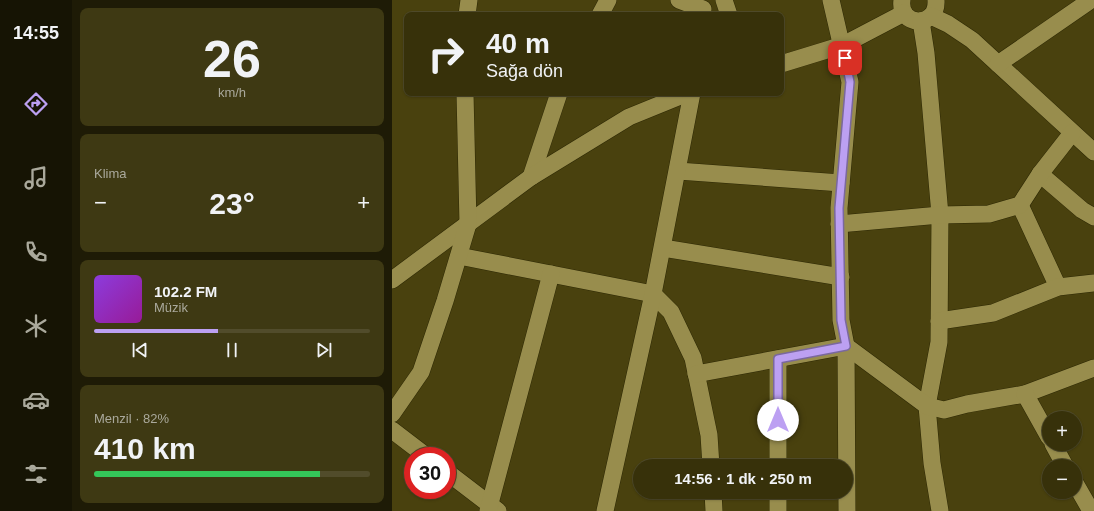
<!DOCTYPE html>
<html lang="tr">
<head>
<meta charset="utf-8">
<style>
	body { margin:0; font-family:Helvetica,sans-serif; background:#3e3913; color:#f1f3f6; height:100vh; display:flex; flex-direction:column; font-size:15px; white-space:nowrap }
	* { box-sizing:border-box; margin:0 }
	p { font-size:13px; color:#aaa99c }
	.icon { flex:none; width:22px; height:22px; fill:none; stroke:currentColor; stroke-width:2; stroke-linecap:round; stroke-linejoin:round }
	.map { position:relative; flex:1; overflow:hidden }
	.side { display:flex; flex-direction:column; gap:8px; padding:8px; background:#1e1b06; width:320px }
	.side>* { flex:none }
	.banner { position:absolute; left:12px; top:12px; width:380px; height:84px; border-radius:8px; box-shadow:0 1px 3px #0004,0 0 0 1px #514c2b; background:#37310a; color:#f1f3f6; overflow:hidden }
	.fabs { position:absolute; left:650px; top:411px; display:grid; gap:8px }
	.fabs a { display:grid; place-items:center; width:40px; height:40px; border-radius:50%; background:#37310a; box-shadow:0 1px 3px #0004,0 0 0 1px #514c2b; font-size:20px }
	.speed { position:absolute; left:12px; top:447px; display:flex; gap:8px; font-size:20px; font-weight:700; text-align:center }
	.speed>* { display:grid; place-content:center; width:52px; height:52px; border-radius:50%; background:#37310a; box-shadow:0 1px 3px #0004,0 0 0 1px #514c2b; line-height:1 }
	.speed .limit { border:6px solid #d22; background:#fff; color:#111 }
	.pin { position:absolute; display:grid; place-items:center; width:34px; height:34px; color:#fff; margin:-17px; border-radius:8px; box-shadow:0 2px 6px #0006 }
	.me { position:absolute; width:44px; margin:-22px; rotate:0deg; stroke-linejoin:round; filter:drop-shadow(0 0 3px #0008) }
	.turn { display:flex; align-items:center; gap:14px; height:84px; padding:0 16px; font-size:18px }
	.turn .icon { width:52px; height:52px; stroke-width:2.5 }
	.turn b { display:block; font-size:28px; line-height:34px }
	.big { font-size:30px; font-weight:600; line-height:1.1 }
	.side .widget { flex:1; display:flex; flex-direction:column; justify-content:center; gap:6px; min-width:0; padding:0 14px; border-radius:8px; background:#3e3913 }
	.side .dial { align-items:center; gap:0 }
	.dial b { font-size:52px; line-height:1 }
	.song { display:flex; align-items:center; gap:12px }
	.cover { width:48px; height:48px; border-radius:6px; background:linear-gradient(135deg,hsl(270 70% 55%),hsl(300 70% 35%)) }
	.played { height:4px; border-radius:2px; background:linear-gradient(90deg,#bca0f2 45%,#514c2b 45%) }
	.keys { display:flex; justify-content:space-around; direction:ltr }
	.heat { display:flex; justify-content:space-between; align-items:center; font-size:22px; direction:ltr }
	.charge { height:6px; border-radius:3px; background:linear-gradient(90deg,#34c759 82%,#514c2b 0) }
	.trip { position:absolute; left:241px; top:459px; width:220px; height:40px; border-radius:20px; background:#37310a; box-shadow:0 1px 3px #0004,0 0 0 1px #514c2b; font-weight:600; line-height:40px; text-align:center }
	main { display:flex; flex:1; min-height:0 }
	.tab-bar { display:flex; flex-direction:column; width:72px; justify-content:space-around; align-items:center; background:#161404; color:#aaa99c }
	.tab-bar .icon { width:28px; height:28px }
	.tab-bar .current { color:#bca0f2 }
	.tab-bar b { font-size:18px; color:#f1f3f6 }
	.map>svg:first-child { display:block }
	.lines { fill:none; stroke-linecap:round; stroke-linejoin:round }
	.minor-casing { stroke:#2d2804; stroke-width:18 }
	.minor { stroke:#988d4d; stroke-width:17 }
	.route-casing { stroke:#7a689d; stroke-width:10 }
	.route { stroke:#bca0f2; stroke-width:7 }
</style>
</head>
<body>
<main>
<nav class="tab-bar">
<b>14:55</b>
<svg class="icon current" aria-label="directions" viewBox="0 0 24 24"><path d="M12 3l9 9-9 9-9-9zM9 14v-3h6M13 9l2 2-2 2"/></svg>
<svg class="icon" aria-label="music" viewBox="0 0 24 24"><path d="M9 18V5l10-2v13"/><circle cx="6" cy="18" r="3"/><circle cx="16" cy="16" r="3"/></svg>
<svg class="icon" aria-label="phone" viewBox="0 0 24 24"><path d="M5 4h4l2 5-3 2q2 4 5 5l2-3 5 2v4C11 20 4 13 5 4z"/></svg>
<svg class="icon" aria-label="climate" viewBox="0 0 24 24"><path d="M12 3v18M4 7l16 10M4 17L20 7"/></svg>
<svg class="icon" aria-label="car" viewBox="0 0 24 24"><path d="M5 17H2v-5l4-1 3-4h7l3 4 3 1v5h-3M9 17h6M6 11h13"/><circle cx="7" cy="17" r="2"/><circle cx="17" cy="17" r="2"/></svg>
<svg class="icon" aria-label="filters" viewBox="0 0 24 24"><path d="M4 7h16M4 17h16"/><circle cx="9" cy="7" r="2"/><circle cx="15" cy="17" r="2"/></svg>
</nav>
<section class="side">
<div class="widget dial"><b>26</b><p>km/h</p></div>
<div class="widget"><p>Klima</p>
<div class="heat"><a>−</a><b class="big">23°</b><a>+</a></div>
</div>
<div class="widget">
<div class="song"><i class="cover"></i><div><b>102.2 FM</b><p>Müzik</p></div></div>
<div class="played"></div>
<div class="keys"><svg class="icon" aria-label="previous" viewBox="0 0 24 24"><path d="M18 5L8 12l10 7zM5 5v14"/></svg><svg class="icon" aria-label="pause" viewBox="0 0 24 24"><path d="M8 5v14M16 5v14"/></svg><svg class="icon" aria-label="next" viewBox="0 0 24 24"><path d="M6 5l10 7-10 7zM19 5v14"/></svg></div>
</div>
<div class="widget"><p>Menzil · 82%</p><b class="big">410 km</b><div class="charge"></div></div>
</section>
<div class="map">
<svg width="702" height="511" viewBox="0 0 702 511">
	<rect width="100%" height="100%" fill="#49410e"/>
	<g class="lines">
		<defs>
			<g id="minor">
				<path d="M287,0L311,9"/>
				<path d="M332,0L337,15"/>
				<path d="M439,0L458,82L447,208L449,320L454,346L455,511"/>
				<path d="M510,0C506,27 546,29 544,0"/>
				<path d="M75,15L77,0"/>
				<path d="M208,15L216,0"/>
				<path d="M539,16L556,24L580,40L702,152"/>
				<path d="M529,21L534,53L548,215L547,342L535,406L540,463L548,511"/>
				<path d="M389,64L451,45L512,13"/>
				<path d="M606,64L696,2"/>
				<path d="M286,171L449,183"/>
				<path d="M648,174L690,210L702,217"/>
				<path d="M139,177L167,93"/>
				<path d="M628,205L666,287"/>
				<path d="M447,224L548,215L597,214L628,205L648,174L680,133"/>
				<path d="M271,248L449,277"/>
				<path d="M67,256L261,294L279,312L301,358L317,435L319,466"/>
				<path d="M0,280L139,177L237,117L296,93"/>
				<path d="M547,321L601,313L666,287L702,283"/>
				<path d="M386,359V466"/>
				<path d="M304,374L454,346L535,406L552,410L575,404L633,394L702,368"/>
				<path d="M633,394L657,437"/>
				<path d="M0,414L29,372L53,301L76,224L73,93"/>
				<path d="M0,430L34,456"/>
				<path d="M661,444L673,466"/>
				<path d="M55,472L106,511"/>
				<path d="M683,483L699,511"/>
				<path d="M321,492L322,511"/>
				<path d="M386,492V511"/>
				<path d="M96,511L159,274"/>
				<path d="M213,511L261,294L300,93"/>
			</g>
		</defs>
		<use href="#minor" class="minor-casing"/>
		<use href="#minor" class="minor"/>
	</g>
	<g class="lines">
		<defs>
			<path id="route" d="M386,420V359L454,346L449,320L447,208L458,82L453,58"/>
		</defs>
		<use href="#route" class="route-casing"/>
		<use href="#route" class="route"/>
	</g>
</svg>
<div class="fabs">
<a>+</a>
<a>−</a>
</div>
<div class="speed"><div class="limit">30</div></div>
<div class="pin" style="left:453px;top:58px;background:#d93025"><svg class="icon" aria-label="arrive" viewBox="0 0 24 24"><path d="M6 21V4h12l-3 4 3 4H6"/></svg></div>
<svg class="me" style="left:386px;top:420px" viewBox="-20 -20 40 40"><circle r="19" fill="#fff"/><path d="M0-13L10 11 0 6-10 11z" fill="#bca0f2"/></svg>
<div class="trip">14:56 · 1 dk · 250 m</div>
<div class="banner">
<div class="turn"><svg class="icon" aria-label="right" viewBox="0 0 24 24"><path d="M7 20v-9h11M14 6l5 5-5 5"/></svg><div><b>40 m</b>Sağa dön</div></div>
</div>
</div>
</main>
</body>
</html>
